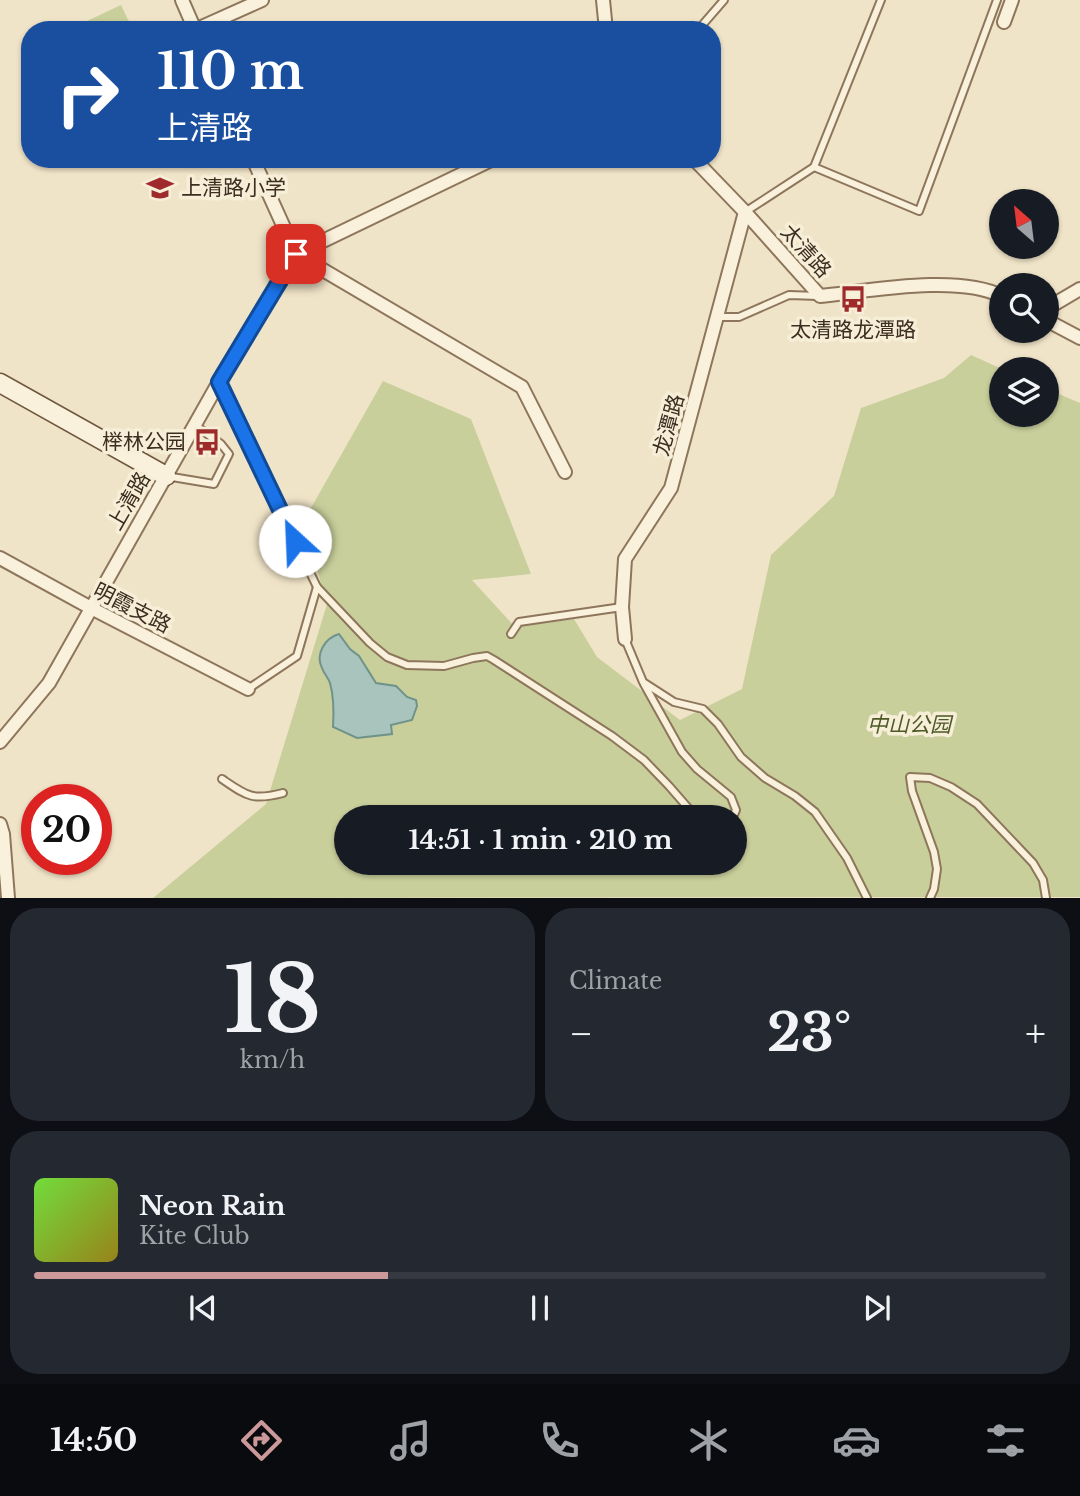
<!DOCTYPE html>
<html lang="en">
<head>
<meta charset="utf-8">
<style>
	body { margin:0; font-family:"Libre Baskerville","Noto Sans SC",serif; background:#242831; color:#f1f3f6; height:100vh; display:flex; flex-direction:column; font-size:26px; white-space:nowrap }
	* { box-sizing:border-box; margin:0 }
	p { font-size:23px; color:#9ea1a6 }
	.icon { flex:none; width:38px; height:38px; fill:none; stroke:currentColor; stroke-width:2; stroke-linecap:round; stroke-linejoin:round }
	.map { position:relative; height:898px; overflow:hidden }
	.side { display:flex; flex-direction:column; gap:10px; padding:10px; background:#0d0f14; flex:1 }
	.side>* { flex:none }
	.hud { position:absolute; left:21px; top:21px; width:700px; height:147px; border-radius:28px; box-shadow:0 2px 5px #0004; background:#1a4fa0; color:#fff; overflow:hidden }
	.needle { width:46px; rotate:332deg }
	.buttons { position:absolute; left:989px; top:189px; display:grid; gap:14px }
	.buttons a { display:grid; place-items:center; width:70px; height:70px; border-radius:50%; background:#171b24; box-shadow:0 2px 5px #0004; font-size:35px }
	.speed { position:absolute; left:21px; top:784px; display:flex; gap:14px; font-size:35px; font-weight:700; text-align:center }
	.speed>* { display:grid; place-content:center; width:91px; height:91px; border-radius:50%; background:#171b24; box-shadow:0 2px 5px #0004; line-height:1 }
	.speed .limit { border:10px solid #d22; background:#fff; color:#111 }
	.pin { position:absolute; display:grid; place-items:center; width:60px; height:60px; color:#fff; margin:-30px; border-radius:14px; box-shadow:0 4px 10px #0006 }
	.me { position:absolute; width:77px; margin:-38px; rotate:335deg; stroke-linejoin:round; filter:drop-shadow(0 0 5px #0008) }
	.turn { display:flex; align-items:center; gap:24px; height:147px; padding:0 21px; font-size:32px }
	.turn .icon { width:91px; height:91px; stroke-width:2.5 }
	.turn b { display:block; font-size:49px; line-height:60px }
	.big { font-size:52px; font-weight:800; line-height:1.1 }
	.side .tile { flex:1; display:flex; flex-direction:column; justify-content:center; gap:10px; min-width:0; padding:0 24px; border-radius:28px; background:#242831 }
	.side .dial { align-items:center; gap:0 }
	.dial b { font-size:91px; line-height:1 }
	.song { display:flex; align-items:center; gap:21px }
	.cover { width:84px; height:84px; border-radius:10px; background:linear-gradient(135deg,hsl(100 70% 55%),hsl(50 70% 35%)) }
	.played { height:7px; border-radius:4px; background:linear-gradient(90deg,#cc999b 35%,#363941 35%) }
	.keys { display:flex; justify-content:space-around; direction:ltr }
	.heat { display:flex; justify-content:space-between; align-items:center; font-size:38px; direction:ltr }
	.side .tiles { flex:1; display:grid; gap:10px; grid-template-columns:1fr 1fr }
	.tile:last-child { grid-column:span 2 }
	.trip { position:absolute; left:334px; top:805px; width:413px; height:70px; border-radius:35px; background:#171b24; box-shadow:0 2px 5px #0004; font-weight:800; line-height:70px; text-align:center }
	.tabs { display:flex; height:112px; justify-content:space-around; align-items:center; background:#090b0e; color:#9ea1a6 }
	.tabs .icon { width:49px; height:49px }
	.tabs .selected { color:#cc999b }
	.tabs b { font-size:32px; color:#f1f3f6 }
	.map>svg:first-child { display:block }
	.green { fill:#c9cf9b; fill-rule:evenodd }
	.water { fill:#a9c4bc; stroke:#6f938a; stroke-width:2 }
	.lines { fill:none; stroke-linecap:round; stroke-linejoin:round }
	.lane-casing { stroke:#8d765c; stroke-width:10 }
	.street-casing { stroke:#8d765c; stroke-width:16 }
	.secondary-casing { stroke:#6f573f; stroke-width:21 }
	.lane { stroke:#faf1dc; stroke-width:6 }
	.street { stroke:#faf1dc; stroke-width:12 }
	.secondary { stroke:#faf1dc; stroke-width:18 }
	.route-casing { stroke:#114b97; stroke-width:18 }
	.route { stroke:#1a73e8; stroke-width:12 }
	.labels { text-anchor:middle; stroke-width:7; stroke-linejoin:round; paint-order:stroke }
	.poi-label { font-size:21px; fill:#3d2e20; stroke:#f7eed8; text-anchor:start }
	.street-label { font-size:21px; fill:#3d2e20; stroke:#f7eed8 }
	.park-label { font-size:21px; font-style:italic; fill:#4d5a26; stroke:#f7eed8 }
</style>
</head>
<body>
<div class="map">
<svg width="1080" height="898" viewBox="0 0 1080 898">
	<rect width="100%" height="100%" fill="#f0e4c8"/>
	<g class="green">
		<path d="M121,5L133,30H68Z"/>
		<path d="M971,355L1002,369H1001V415H1046L1047,389L1080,403V897L153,898L266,804L327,604L303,522L383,381L471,419L531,574L472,580L515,627L574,619L597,657L680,720L742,689L771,555L834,496L861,408L944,378ZM346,817H735V863H346Z"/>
	</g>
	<path class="water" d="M339,634L350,649L359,656L376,683L396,686L407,697L416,700L417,706L412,720L391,725L392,734L357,738L333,727C334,712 334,697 330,683C328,677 324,674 322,668C315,654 325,638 339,634Z"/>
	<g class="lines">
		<defs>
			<g id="lane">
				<path d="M698,30L724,0"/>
				<path d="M814,167L919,211L997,0"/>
				<path d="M745,212L814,167L881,0"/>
				<path d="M717,317H739L789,295L818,296"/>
				<path d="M219,382L317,587L370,643L387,657L407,665L444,666L473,658L487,656L494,660L612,736L644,760L669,786L696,817"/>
				<path d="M166,476L214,484L229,454L221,444L195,425"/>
				<path d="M511,634L519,622L622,607"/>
				<path d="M625,639L643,682L674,702L703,709L718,724L741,757L765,778L795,796L815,812L847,858L867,898"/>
				<path d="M644,684L682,752L697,769L731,797L736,810L733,817"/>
				<path d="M248,689L297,656L317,587"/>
				<path d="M222,779C247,796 252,801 283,793"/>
				<path d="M930,898L934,889L937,869L934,852L912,791L910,777L930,778L951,787L977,804L1033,863L1043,880L1046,898"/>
			</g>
			<g id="street">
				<path d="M182,0L195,30"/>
				<path d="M603,0L606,30"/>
				<path d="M1004,22L1012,0"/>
				<path d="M195,30L262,0"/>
				<path d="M694,159L745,212L820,296C869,291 958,274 1001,296"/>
				<path d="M296,254L522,387L565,472"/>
				<path d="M296,254L493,159"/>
				<path d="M1046,309L1080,289"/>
				<path d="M1046,320L1080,338"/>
				<path d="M0,558L91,608L248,689"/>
				<path d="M625,639L622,607L625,559L671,488L745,212"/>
				<path d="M0,742L49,683L219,382L296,254L253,159"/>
				<path d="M0,824L3,834L8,898"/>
			</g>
			<path id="secondary" d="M0,383L166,476"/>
		</defs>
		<use href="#lane" class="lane-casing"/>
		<use href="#street" class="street-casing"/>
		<use href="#secondary" class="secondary-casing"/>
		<use href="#lane" class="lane"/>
		<use href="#street" class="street"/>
		<use href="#secondary" class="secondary"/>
	</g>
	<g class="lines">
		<defs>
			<path id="route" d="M295,541L219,382L296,254"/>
		</defs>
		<use href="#route" class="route-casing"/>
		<use href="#route" class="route"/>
	</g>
	<defs>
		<symbol id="school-bare" viewBox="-9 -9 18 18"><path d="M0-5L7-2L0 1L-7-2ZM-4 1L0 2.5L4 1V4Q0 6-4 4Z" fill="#9e2a2b" stroke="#f7eed8" stroke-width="2.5" paint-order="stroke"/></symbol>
		<symbol id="bus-bare" viewBox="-9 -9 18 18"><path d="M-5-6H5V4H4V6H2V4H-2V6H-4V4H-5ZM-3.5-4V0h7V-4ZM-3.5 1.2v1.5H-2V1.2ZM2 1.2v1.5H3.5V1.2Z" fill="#9e2a2b" stroke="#f7eed8" stroke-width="2.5" paint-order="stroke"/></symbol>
	</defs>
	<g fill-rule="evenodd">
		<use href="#school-bare" x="141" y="169" width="38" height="38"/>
		<use href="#bus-bare" x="834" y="280" width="38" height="38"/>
		<use href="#bus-bare" x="188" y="423" width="38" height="38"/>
	</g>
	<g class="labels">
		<g class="poi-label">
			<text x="181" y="195">上清路小学</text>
			<text x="853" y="337" text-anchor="middle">太清路龙潭路</text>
			<text x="186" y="449" text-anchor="end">榉林公园</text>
		</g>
		<g class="street-label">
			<text transform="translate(806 251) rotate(48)" y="7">太清路</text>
			<text transform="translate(669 425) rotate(-75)" y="7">龙潭路</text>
			<text transform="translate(129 501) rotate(-60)" y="7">上清路</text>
			<text transform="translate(132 608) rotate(27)" y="7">明霞支路</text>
		</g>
		<g class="park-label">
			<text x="909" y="732">中山公园</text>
		</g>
	</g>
</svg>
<div class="buttons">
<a><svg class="needle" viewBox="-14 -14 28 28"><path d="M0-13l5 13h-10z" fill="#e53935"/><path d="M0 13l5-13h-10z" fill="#9ea1a6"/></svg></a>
<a><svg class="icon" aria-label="search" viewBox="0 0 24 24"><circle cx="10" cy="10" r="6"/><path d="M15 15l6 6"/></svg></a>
<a><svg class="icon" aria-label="layers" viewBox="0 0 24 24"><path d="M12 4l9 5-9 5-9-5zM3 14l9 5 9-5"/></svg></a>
</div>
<div class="speed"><div class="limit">20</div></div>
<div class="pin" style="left:296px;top:254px;background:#d93025"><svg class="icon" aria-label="arrive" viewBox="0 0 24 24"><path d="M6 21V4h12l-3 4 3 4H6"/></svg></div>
<svg class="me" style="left:295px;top:541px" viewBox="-20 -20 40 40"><circle r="19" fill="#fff"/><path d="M0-13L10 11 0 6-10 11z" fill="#1a73e8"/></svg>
<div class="trip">14:51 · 1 min · 210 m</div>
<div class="hud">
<div class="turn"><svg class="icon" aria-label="right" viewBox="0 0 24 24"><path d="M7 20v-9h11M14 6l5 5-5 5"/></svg><div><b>110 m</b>上清路</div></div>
</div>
</div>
<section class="side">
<div class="tiles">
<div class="tile dial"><b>18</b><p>km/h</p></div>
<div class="tile"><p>Climate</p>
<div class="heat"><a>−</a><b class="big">23°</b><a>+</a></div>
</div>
<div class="tile">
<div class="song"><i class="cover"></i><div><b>Neon Rain</b><p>Kite Club</p></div></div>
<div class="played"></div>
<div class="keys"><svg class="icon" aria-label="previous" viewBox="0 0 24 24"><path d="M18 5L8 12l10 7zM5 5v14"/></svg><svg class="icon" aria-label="pause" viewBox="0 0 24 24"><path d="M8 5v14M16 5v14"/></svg><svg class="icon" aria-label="next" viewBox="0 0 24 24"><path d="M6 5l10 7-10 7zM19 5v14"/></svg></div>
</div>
</div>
</section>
<nav class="tabs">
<b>14:50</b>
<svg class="icon selected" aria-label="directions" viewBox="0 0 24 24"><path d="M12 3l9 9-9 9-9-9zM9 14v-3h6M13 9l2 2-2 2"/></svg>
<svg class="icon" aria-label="music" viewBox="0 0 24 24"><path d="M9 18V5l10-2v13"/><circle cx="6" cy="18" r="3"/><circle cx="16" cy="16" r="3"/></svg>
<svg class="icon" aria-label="phone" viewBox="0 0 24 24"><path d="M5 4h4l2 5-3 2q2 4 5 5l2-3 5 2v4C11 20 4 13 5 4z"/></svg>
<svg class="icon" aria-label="climate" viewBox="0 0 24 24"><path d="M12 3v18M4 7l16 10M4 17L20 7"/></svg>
<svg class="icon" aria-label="car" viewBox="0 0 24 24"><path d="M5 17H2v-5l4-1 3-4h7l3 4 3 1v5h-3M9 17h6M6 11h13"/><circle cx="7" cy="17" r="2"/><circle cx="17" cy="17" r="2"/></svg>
<svg class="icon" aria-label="filters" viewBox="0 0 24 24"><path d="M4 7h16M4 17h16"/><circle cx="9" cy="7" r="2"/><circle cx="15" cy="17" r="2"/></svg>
</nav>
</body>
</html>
